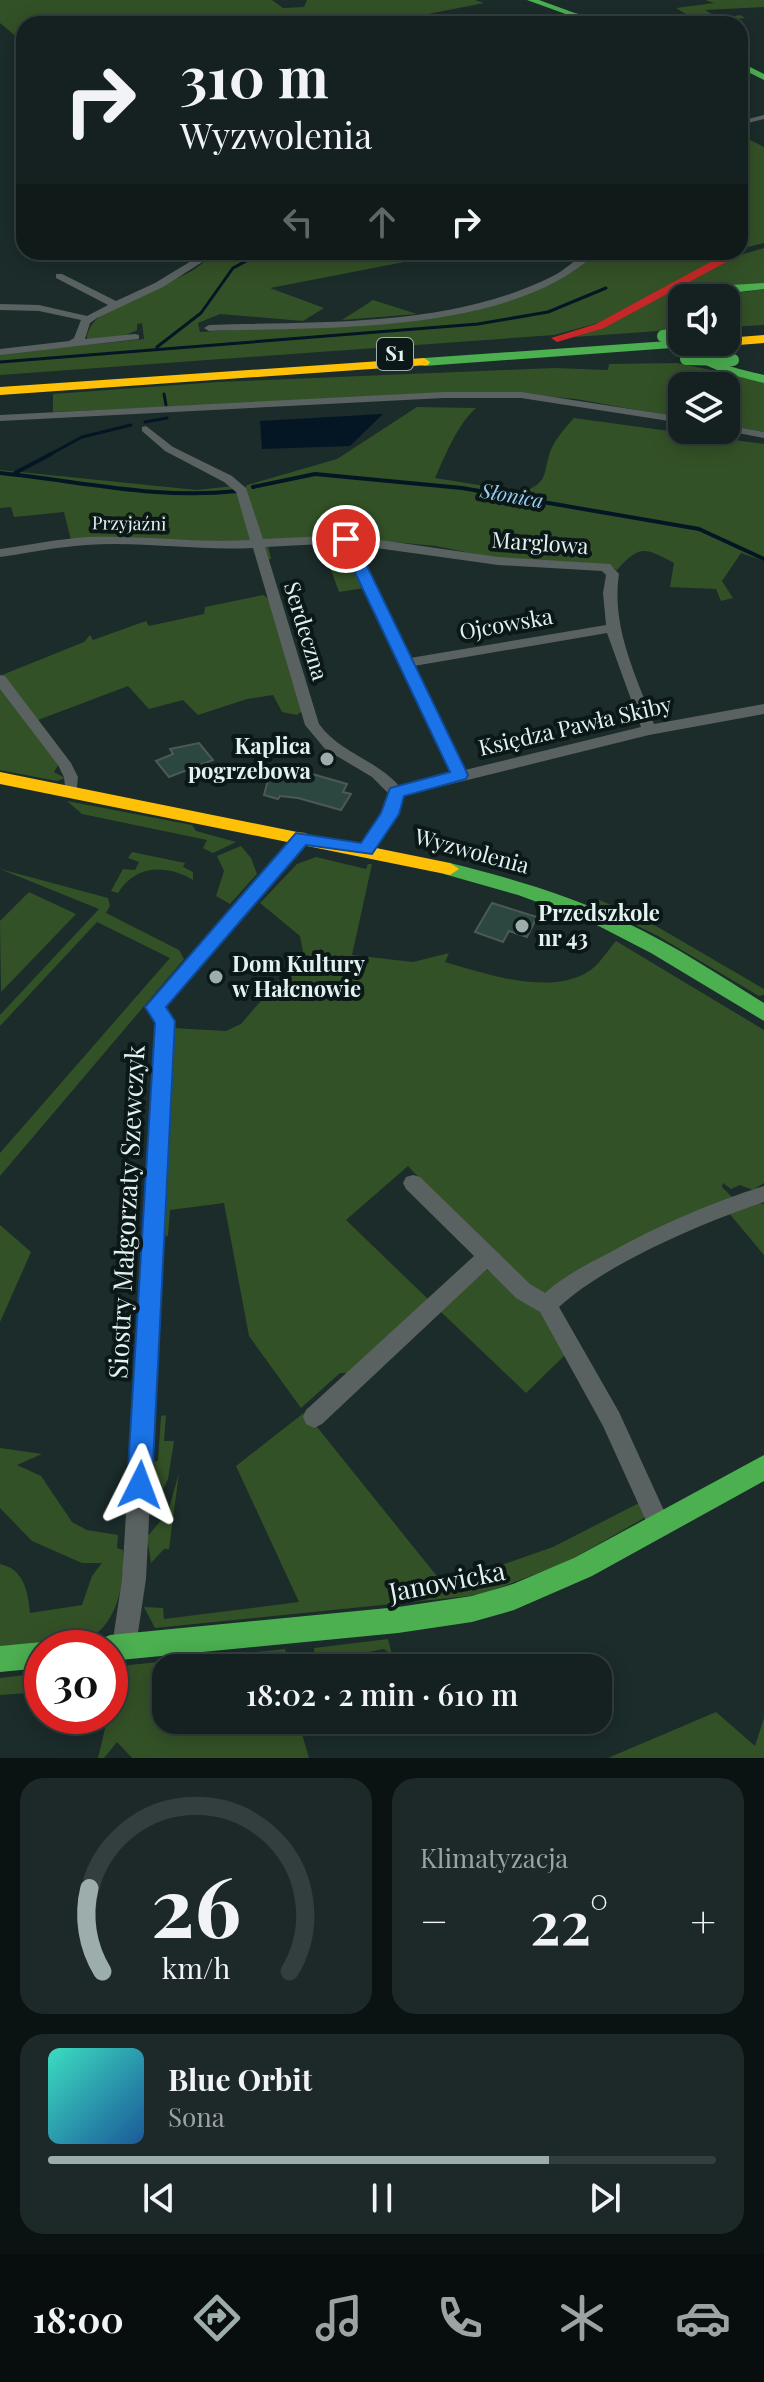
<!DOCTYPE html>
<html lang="pl">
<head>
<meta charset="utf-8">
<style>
	body { margin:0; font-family:"Playfair Display",serif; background:#1d2929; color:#f1f3f6; height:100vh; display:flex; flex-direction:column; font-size:30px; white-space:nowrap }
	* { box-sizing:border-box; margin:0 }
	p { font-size:26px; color:#9da3a5 }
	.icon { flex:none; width:44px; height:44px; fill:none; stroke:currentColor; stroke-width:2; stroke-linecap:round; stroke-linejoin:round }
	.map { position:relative; height:1758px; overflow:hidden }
	.drawer { display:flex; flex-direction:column; gap:20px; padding:20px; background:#0b1212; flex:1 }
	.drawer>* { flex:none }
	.hud { position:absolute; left:16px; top:16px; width:732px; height:244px; border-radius:24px; box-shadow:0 4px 20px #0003,0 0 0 2px #333e3e; background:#142120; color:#f1f3f6; overflow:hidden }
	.buttons { position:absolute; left:668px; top:284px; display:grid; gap:16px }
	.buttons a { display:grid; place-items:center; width:72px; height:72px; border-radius:16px; background:#142120; box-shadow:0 4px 20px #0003,0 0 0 2px #333e3e; font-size:40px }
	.speed { position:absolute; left:24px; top:1630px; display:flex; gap:16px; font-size:40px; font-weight:700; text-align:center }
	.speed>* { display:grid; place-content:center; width:104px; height:104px; border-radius:50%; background:#142120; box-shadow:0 4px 20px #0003,0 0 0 2px #333e3e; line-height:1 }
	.speed .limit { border:12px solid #d22; background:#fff; color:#111 }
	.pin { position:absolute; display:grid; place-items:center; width:68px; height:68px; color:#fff; margin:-34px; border:4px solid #fff; border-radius:50%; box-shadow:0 2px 8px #0007 }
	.me { position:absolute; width:88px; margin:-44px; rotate:3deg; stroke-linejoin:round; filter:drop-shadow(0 0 6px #0008) }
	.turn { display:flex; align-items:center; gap:28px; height:168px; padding:0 32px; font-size:36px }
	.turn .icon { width:104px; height:104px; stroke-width:2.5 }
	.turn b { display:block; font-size:56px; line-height:68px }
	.lanes { display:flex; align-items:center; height:76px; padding:0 32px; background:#0003; justify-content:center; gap:40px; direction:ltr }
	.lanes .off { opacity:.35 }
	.big { font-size:60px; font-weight:600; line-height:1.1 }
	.drawer .tile { flex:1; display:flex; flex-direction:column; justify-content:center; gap:12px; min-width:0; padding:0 28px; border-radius:24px; background:#1d2929 }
	.drawer .dial { align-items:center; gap:0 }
	.dial svg { height:208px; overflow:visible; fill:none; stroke:#333e3e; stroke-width:7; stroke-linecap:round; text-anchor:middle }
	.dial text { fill:#f1f3f6; stroke:none }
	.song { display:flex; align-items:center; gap:24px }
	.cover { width:96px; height:96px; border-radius:12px; background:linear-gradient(135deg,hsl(170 70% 55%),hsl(210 70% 35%)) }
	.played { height:8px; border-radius:4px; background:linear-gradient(90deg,#9cadab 75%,#333e3e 75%) }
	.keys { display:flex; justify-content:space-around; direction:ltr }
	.heat { display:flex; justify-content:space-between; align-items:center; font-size:44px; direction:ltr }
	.drawer .tiles { flex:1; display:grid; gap:20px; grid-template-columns:1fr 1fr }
	.tile:last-child { grid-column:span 2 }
	.trip { position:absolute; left:152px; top:1654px; width:460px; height:80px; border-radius:24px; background:#142120; box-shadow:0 4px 20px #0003,0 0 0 2px #333e3e; font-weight:600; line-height:80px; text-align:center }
	.menu { display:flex; height:128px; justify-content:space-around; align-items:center; background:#080d0d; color:#9da3a5 }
	.menu .icon { width:56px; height:56px }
	.menu .selected { color:#9cadab }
	.menu b { font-size:36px; color:#f1f3f6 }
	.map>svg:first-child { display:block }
	.green { fill:#335127 }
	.water { fill:#041624 }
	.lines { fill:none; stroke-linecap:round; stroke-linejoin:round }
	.stream-far1 { stroke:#041624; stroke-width:3 }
	.stream { stroke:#041624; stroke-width:4 }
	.building { fill:#2c473f; stroke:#4c5955; stroke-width:2 }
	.street { fill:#5a6161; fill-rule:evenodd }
	.fast { fill:#4caf50; fill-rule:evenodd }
	.slow { fill:#ffc107; fill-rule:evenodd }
	.jam { fill:#c62828; fill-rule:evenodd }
	.fast-bridge { stroke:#4caf50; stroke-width:12 }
	.route { fill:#1a73e8; stroke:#114b97; stroke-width:2 }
	.poi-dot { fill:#9cadab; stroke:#0b1817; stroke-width:3 }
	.labels { text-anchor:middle; stroke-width:8; stroke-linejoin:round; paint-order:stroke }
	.far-street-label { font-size:18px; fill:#e1f2f0; stroke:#0b1817 }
	.shield { fill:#0b1817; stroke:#a1b1af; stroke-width:2 }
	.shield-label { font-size:20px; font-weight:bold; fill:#e1f2f0 }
	.far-water-label { font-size:20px; font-style:italic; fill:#99cdf6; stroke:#0b1817 }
	.street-label { font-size:22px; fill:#e1f2f0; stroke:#0b1817 }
	.poi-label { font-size:22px; font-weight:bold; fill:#e1f2f0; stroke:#0b1817; text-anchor:start }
	.near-street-label { font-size:26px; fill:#e1f2f0; stroke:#0b1817 }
</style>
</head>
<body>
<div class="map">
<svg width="764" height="1758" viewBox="0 0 764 1758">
	<rect width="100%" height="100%" fill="#1b2c2a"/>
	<g class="green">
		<path d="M0,0H272L283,8L304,7L307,0H475L484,3L378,24H24V43L0,23Z"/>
		<path d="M705,0H764V7L705,10L720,19L740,15L745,18L689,24L699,22L676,8L714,3Z"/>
		<path d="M740,135L764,147V243L740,249Z"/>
		<path d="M764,248V284L701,292L682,298L672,316L671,330L575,337L733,257Z"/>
		<path d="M217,252H456L270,288L324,308L303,321L220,314L198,323L200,332L424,318L464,312L563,275L595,252H731L598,323L554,335L0,375V354L144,339L142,323L137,324V330L124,336L87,339C88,306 161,287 186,274C197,269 207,259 217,252Z"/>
		<path d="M764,289V325L726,327V298H705Z"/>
		<path d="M373,300L417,314L342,320Z"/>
		<path d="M677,363L764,381V432L726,425V386H682V418L576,399L496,392L53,412V394L218,382L554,368L608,370L609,364Z"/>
		<path d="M417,407L476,408C457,425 446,454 435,478L522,492C549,483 543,473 550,452C555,439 565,428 574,418L764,444V561L741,553L722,581L733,598L721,601L716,589L670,587L674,563C645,548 640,544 617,570L608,565L514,562L436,546L351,538L263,541L244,490L247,485L337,459Z"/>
		<path d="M0,470L197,490L234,486L252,541L71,540L64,512L14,517L11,507L0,508Z"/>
		<path d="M340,541L344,542L402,669L364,588L339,592L321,543L268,546L271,559L265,560L262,549L267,545Z"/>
		<path d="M263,595L270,599L302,711L297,715L282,712L273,695L247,699L198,715L183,700L149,709L128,686L38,720L59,749L2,675L84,642L90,635L93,640L146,621L149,626L204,614L205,607Z"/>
		<path d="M0,687L59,764L54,772L65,778L57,781L0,770Z"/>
		<path d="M67,801L192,825L196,831L236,842L213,853L203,848L207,840L82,814Z"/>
		<path d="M241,846L251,858L257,874L230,904L216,896L224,871L217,856Z"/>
		<path d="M132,852L185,863L183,867L193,872V880C167,864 135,865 118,893L111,891L123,869L135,870L139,862L128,858Z"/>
		<path d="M316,857L366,869L368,864H372L352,955L413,962L449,953L445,962C487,974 546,995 586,973C598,967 607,951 616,941L764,1030V1183L753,1190L740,1185L731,1189L723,1183L722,1187L732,1197L545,1293L528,1289L492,1256L408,1166L346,1220L429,1300L476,1257L417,1196L479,1259L352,1373H340L301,1408L249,1336L224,1203L170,1210L168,1236L163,1235L172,1028L226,1031L241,1024L303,952L300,936L260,903L297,864Z"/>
		<path d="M0,869L108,898L110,906L106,913L179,950L184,959L0,1176V1153L170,958L97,922L0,1026V1015L99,909Z"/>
		<path d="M29,892L76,914L1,992L0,921Z"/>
		<path d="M597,899L644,919L764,989V995L759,996L658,936L593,904Z"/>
		<path d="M759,1203L764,1204V1255L729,1213Z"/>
		<path d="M0,1225L31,1252L0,1322Z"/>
		<path d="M486,1269L545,1316L565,1355L526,1393L441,1312L411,1340Z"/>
		<path d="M305,1412L444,1585L553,1547L639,1503L646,1517L565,1563L480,1595L155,1628L144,1607L163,1608L164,1619L299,1602L236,1466Z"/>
		<path d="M166,1415L164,1441H174L168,1479L150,1516L151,1462L158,1461L161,1416Z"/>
		<path d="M0,1448L42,1454L17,1465L41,1476L72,1522L87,1530L118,1535L117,1548L123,1550C125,1578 119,1619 93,1636C81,1644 18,1646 0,1648V1564C24,1569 28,1592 30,1613L82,1605L92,1576L102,1563H82L32,1541L0,1508Z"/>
		<path d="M179,1473L169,1549H164L151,1563L147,1537L168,1512Z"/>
		<path d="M388,1639L392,1655L384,1649L316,1662L314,1648Z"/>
		<path d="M285,1649L289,1665L281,1661L283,1668H166V1720H298L309,1758H132L117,1742L104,1758H98L120,1666Z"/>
		<path d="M42,1673V1692L0,1695V1678Z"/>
		<path d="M716,1712L755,1746L764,1718V1758H608Z"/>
	</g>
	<path class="water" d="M383,414L350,446L262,449L260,421Z"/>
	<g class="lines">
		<g class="stream-far1">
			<path d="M157,347L201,313L233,268L263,252"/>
			<path d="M0,362L478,324L548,312L606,288"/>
			<path d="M164,394L166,405"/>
			<path d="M145,422L167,418"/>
			<path d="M47,456L82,437L131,425"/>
		</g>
		<g class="stream">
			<path d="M0,473C80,481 157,500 237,491"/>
			<path d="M15,473L51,454"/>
			<path d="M253,487L315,474L462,488L699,529L764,559"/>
		</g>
	</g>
	<g class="building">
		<path d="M199,743L213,760L169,777L156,761L173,754L170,749Z"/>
		<path d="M284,766L347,784L343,792L351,794L341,810L298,798L280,796L278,799L264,795L268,780Z"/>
		<path d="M492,903L537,917L527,937L509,931L503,942L475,932Z"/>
	</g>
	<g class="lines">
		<g class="street">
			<path d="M577,13L580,17L551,24H538Z"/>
			<path d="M764,115V119L740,125V121Z"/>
			<path d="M206,252H218L163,287L97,318L90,323L85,339L135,334L139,335V339L0,355V349L69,341L74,338L81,320L39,311L0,310V304L39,305L87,316L108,305L56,278V274H62L116,301L155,283Z"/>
			<path d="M586,252H597C512,335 322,327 209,331L204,328L209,325C322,321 448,328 551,277C564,271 575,260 586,252Z"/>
			<path d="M444,392H521L682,417V423L521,398H444L0,421V415Z"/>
			<path d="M726,425L764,432V438L722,430H726Z"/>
			<path d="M146,426L173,447L232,476L246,488L263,539L346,535L498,557L610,564L619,574C611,628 636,675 654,724L764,704V714L649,735L403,796L398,814L371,854H359L357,850L383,813L388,793L372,777L325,749L305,725L253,548C197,551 142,541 86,545C57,547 28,553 0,557V549C29,545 58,539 87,537C142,535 196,543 250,540L236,492L224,482L165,451L142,431V427ZM342,543L452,773L399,786C377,760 340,753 319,724L265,547ZM355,545L498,565L602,571L606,575L603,593L606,625L410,658ZM607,633L641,727L465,770L414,666Z"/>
			<path d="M0,675L5,676L71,763L78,777L76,796H66L64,777L58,765L0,689Z"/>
			<path d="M302,832L308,834L310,838L308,842L165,1007L174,1021L146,1579L136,1646L132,1654L124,1658L116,1654L112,1646L122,1579L156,1022L146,1007L296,834Z"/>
			<path d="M413,1175L420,1177L530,1284L545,1293C564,1276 587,1264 609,1253C659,1225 710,1203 764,1186V1202C702,1223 607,1263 559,1307L619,1412L671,1526L668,1534L660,1537L652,1534L603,1426L540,1312L516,1298L487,1269L322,1424L314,1428L306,1424L303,1417L306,1410L474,1256L406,1189L403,1183L406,1177Z"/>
		</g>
		<g class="fast">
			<path d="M527,0H539L605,24H593Z"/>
			<path d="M740,62L764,74V80L740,68Z"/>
			<path d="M764,283V289L690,298L731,285Z"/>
			<path d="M682,306V342H691C708,363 739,369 764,375V383C722,372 668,364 676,309Z"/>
			<path d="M668,341L674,345L672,348L424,366L418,362L424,358Z"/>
			<path d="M450,863C510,878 569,895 625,922C674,945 719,975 764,1003V1021L651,953L589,921L518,895L444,874L441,869L444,864Z"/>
			<path d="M764,1455V1481L592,1576L514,1610L472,1622L398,1633L110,1661V1648H97L101,1639L110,1635L398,1607L472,1596L513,1584L574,1558Z"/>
			<path d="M42,1642L53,1648H42V1668L0,1672V1646Z"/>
		</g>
		<g class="slow">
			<path d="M764,335V343L726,346L720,342H726V338Z"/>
			<path d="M424,358L430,362L428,365L0,395V387Z"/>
			<path d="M0,772L450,863L459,869L450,875L0,784Z"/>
		</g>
		<path class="jam" d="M740,250L741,254L604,328L557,342L551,338L596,324L729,252H740Z"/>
		<g class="fast-bridge">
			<path d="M663,336L682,334"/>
			<path d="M686,359L733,360"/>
		</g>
	</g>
	<path class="route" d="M341,536L354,539L468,775L466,779L404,796L399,814L372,854L306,845L166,1007L175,1021L152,1485L149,1494L140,1498L131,1494L127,1485L155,1023L145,1007L296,833L361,843L381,813L390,788L450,772L339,539Z"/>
	<g class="poi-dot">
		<circle cx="327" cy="759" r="8"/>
		<circle cx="522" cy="926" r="8"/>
		<circle cx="216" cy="977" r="8"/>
	</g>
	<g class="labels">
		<g class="far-street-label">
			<text transform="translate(129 524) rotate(1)" y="6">Przyjaźni</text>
		</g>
		<rect class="shield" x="377" y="338" width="36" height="32" rx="6"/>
		<g class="shield-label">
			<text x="395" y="361">S1</text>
		</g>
		<g class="far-water-label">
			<text transform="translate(512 496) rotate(10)" y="7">Słonica</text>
		</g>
		<g class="street-label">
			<text transform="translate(540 543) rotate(4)" y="8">Marglowa</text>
			<text transform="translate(506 624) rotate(-10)" y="8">Ojcowska</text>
			<text transform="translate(306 631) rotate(73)" y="8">Serdeczna</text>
			<text transform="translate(575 726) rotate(-13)" y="8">Księdza Pawła Skiby</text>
			<text transform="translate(472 851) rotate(15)" y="8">Wyzwolenia</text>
		</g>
		<g class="poi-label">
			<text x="311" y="754" text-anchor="end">Kaplica<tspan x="311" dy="25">pogrzebowa</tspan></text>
			<text x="538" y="921">Przedszkole<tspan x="538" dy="25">nr 43</tspan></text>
			<text x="232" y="972">Dom Kultury<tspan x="232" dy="25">w Hałcnowie</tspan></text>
		</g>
		<g class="near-street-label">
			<text transform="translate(127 1212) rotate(-87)" y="9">Siostry Małgorzaty Szewczyk</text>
			<text transform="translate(447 1582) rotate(-11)" y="9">Janowicka</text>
		</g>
	</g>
</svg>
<div class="buttons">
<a><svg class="icon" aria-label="sound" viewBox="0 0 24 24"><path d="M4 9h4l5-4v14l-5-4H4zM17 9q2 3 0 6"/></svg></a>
<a><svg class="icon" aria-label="layers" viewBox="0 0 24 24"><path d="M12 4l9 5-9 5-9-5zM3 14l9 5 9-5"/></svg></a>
</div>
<div class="speed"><div class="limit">30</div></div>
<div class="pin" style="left:346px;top:539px;background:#d93025"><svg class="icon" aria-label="arrive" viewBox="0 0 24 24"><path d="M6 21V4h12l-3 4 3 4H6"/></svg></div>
<svg class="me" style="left:140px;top:1485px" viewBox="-20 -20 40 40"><path d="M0-17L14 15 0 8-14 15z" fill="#1a73e8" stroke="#fff" stroke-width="4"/></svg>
<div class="trip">18:02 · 2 min · 610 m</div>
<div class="hud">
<div class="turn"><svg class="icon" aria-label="right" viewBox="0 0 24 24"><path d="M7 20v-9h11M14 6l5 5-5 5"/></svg><div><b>310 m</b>Wyzwolenia</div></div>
<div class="lanes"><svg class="icon off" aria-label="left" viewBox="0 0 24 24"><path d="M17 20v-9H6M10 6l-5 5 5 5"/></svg><svg class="icon off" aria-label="ahead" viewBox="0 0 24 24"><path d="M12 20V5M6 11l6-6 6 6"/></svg><svg class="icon" aria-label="right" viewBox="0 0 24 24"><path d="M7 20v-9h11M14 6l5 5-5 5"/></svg></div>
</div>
</div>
<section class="drawer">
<div class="tiles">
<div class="tile dial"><svg viewBox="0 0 100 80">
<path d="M14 69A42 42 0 1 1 86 69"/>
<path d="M14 69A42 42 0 0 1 9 37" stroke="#9cadab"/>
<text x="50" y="56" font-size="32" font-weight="700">26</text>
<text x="50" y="72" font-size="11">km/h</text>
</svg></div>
<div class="tile"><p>Klimatyzacja</p>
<div class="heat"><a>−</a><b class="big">22°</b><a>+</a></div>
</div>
<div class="tile">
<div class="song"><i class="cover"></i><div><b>Blue Orbit</b><p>Sona</p></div></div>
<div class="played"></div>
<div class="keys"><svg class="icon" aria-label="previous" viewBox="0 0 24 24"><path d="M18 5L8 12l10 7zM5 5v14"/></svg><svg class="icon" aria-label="pause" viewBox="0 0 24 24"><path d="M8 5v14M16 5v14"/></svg><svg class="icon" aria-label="next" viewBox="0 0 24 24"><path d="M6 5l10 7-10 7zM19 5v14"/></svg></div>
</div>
</div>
</section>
<nav class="menu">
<b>18:00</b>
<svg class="icon selected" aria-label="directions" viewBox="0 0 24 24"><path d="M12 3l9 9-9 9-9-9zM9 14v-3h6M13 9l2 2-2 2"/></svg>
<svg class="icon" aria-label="music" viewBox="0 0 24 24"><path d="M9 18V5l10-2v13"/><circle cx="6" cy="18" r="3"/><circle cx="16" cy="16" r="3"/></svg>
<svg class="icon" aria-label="phone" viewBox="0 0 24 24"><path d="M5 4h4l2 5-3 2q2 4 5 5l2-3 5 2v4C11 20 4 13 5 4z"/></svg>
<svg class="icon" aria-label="climate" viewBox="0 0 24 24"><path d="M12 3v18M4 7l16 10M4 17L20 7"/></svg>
<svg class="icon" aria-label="car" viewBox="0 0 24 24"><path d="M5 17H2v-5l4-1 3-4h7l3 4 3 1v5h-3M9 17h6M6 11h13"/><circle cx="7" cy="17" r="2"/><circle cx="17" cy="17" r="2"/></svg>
</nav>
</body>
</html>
